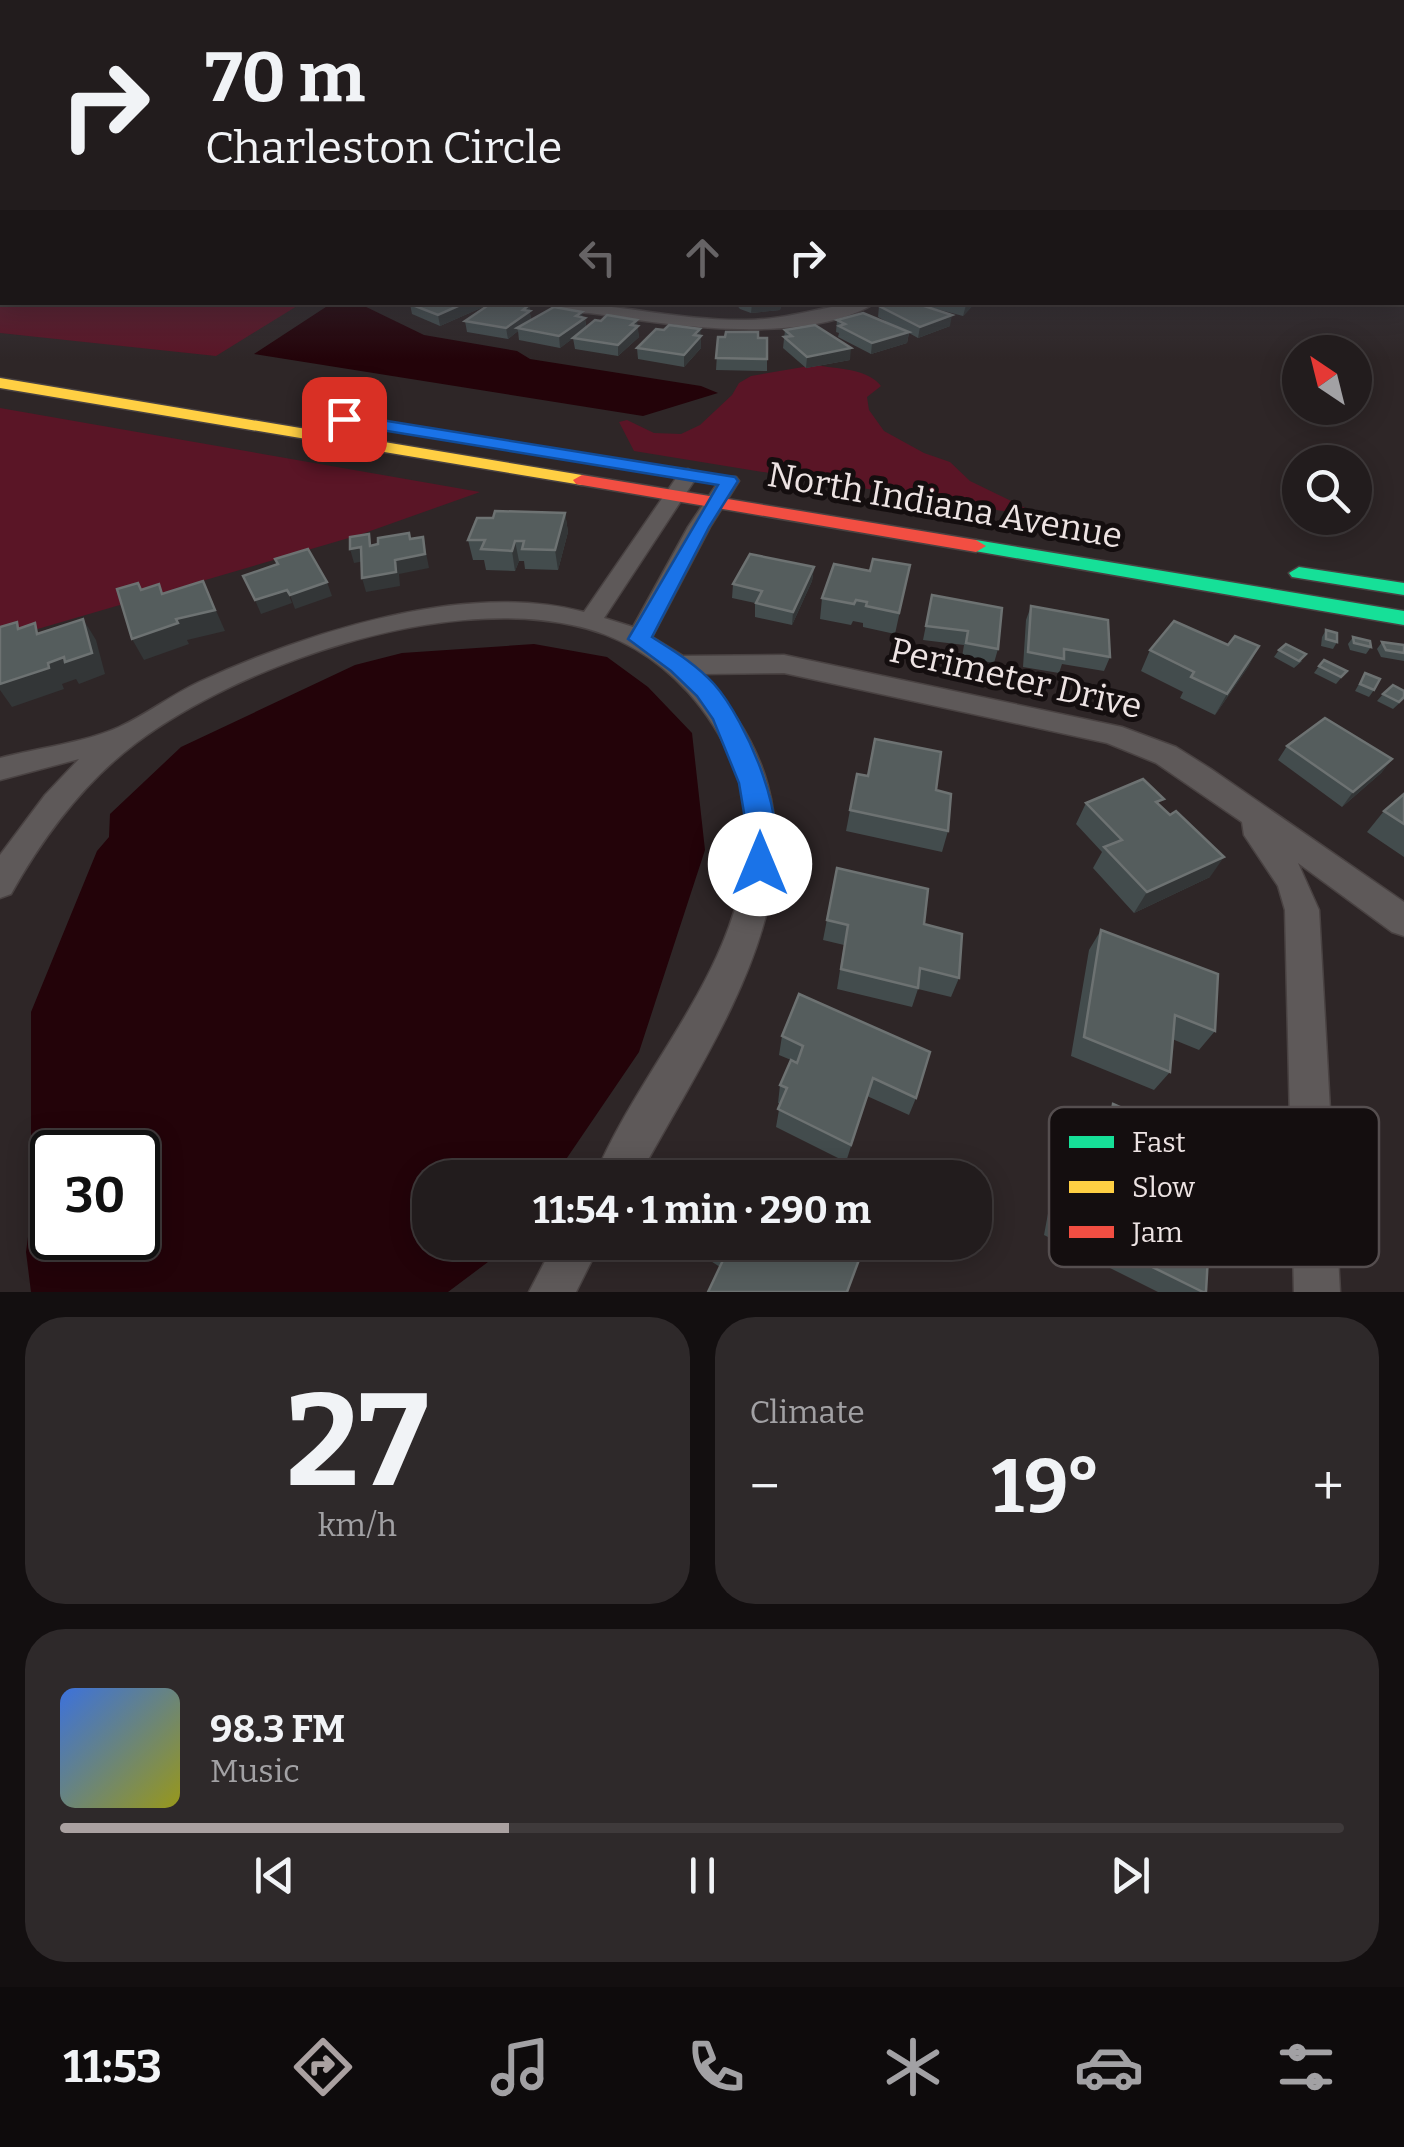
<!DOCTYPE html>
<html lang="en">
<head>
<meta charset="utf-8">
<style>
	body { margin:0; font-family:Bitter,serif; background:#2e292a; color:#f1f3f6; height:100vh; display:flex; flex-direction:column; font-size:38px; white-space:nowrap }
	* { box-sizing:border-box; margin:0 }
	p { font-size:32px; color:#a2a1a4 }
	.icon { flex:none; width:55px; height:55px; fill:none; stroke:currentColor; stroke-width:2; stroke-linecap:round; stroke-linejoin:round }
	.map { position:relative; height:1292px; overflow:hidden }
	.side { display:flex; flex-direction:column; gap:25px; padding:25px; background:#130f10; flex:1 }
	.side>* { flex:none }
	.top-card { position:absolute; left:0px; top:0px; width:1405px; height:305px; box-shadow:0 5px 25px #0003,0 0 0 2px #3f3a3b; background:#221c1d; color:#f1f3f6; overflow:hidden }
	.needle { width:65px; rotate:325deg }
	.fabs { position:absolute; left:1282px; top:335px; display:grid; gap:20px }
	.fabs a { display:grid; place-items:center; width:90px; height:90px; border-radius:50%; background:#221c1d; box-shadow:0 5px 25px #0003,0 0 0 2px #3f3a3b; font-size:50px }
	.speed { position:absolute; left:30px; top:1130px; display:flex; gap:20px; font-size:50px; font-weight:700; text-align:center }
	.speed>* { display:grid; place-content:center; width:130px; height:130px; border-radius:50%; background:#221c1d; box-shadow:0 5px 25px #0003,0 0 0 2px #3f3a3b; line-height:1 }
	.speed .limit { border:5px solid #111; border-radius:15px; background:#fff; color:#111 }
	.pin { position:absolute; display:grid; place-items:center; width:85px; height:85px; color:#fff; margin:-42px; border-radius:20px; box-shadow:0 5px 15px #0006 }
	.me { position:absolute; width:110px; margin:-55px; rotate:0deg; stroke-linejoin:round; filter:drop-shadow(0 0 8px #0008) }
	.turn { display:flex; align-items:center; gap:35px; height:210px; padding:0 40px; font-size:45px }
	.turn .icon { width:130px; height:130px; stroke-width:2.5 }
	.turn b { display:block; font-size:70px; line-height:85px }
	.lanes { display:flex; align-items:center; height:95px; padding:0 40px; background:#0003; justify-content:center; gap:50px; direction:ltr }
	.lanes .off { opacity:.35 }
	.big { font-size:75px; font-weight:700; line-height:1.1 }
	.side .card { flex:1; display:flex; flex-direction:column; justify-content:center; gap:15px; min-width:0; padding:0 35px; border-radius:40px; background:#2e292a }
	.side .dial { align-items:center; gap:0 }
	.dial b { font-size:130px; line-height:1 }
	.song { display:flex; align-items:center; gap:30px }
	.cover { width:120px; height:120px; border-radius:15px; background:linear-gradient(135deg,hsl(220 70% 55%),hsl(60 70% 35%)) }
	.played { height:10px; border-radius:5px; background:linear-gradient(90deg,#aaa1a1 35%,#3f3a3b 35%) }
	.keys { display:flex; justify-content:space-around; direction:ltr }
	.heat { display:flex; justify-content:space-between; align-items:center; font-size:55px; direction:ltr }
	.side .tiles { flex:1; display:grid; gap:25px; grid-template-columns:1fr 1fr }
	.card:last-child { grid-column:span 2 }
	.trip { position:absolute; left:412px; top:1160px; width:580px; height:100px; border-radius:40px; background:#221c1d; box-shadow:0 5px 25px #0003,0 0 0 2px #3f3a3b; font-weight:700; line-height:100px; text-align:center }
	.menu { display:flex; height:160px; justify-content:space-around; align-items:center; background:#0e0b0c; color:#a2a1a4 }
	.menu .icon { width:70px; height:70px }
	.menu .on { color:#aaa1a1 }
	.menu b { font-size:45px; color:#f1f3f6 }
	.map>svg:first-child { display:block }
	.green { fill:#5a1526 }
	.water { fill:#230309; fill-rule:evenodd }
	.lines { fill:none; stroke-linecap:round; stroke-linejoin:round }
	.lane-casing { stroke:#494242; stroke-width:3 }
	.street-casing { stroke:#494242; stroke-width:3 }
	.fast-casing { stroke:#494242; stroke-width:3 }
	.slow-casing { stroke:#494242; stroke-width:3 }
	.jam-casing { stroke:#494242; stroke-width:3 }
	.lane { fill:#5e5959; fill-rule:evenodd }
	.street { fill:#5e5959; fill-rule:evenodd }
	.fast { fill:#16e098; fill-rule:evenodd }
	.slow { fill:#ffcf43; fill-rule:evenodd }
	.jam { fill:#f24e42; fill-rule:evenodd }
	.wall { fill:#434c4d }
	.shaded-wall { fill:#333637 }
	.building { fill:#555d5d; stroke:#6d7272; stroke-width:2.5 }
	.route { fill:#1a73e8; stroke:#114b97; stroke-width:2.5 }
	.labels { text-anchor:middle; stroke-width:10; stroke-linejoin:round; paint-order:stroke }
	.street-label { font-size:35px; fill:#ede3e3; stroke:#140e0f }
	.key { fill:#140e0f; stroke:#554e4f; stroke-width:2.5 }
	.key-label { font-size:28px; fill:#ede3e3 }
</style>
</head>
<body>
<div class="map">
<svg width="1404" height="1292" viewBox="0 0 1404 1292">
	<rect width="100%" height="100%" fill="#2e2627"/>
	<g class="green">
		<path d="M0,283L2,302L302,303L216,356L0,333Z"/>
		<path d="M815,365C837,369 867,368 881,386L867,397L869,410L884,431L924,453L950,462L970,481L1046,518L634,451L619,422L627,420L654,433L681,434L700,425L732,395L739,383L751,376Z"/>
		<path d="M0,408L480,492L359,535L0,640Z"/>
	</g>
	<g class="water">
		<path d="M332,303H358L424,335L517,351L530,359L701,386L718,393L643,416L254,354Z"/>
		<path d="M534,644L607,657L648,687L692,733L705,850L639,1052L554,1177L430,1178V1242L506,1243L496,1256L448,1292H31L26,1252L31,1214V1012L97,851L109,837L110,814L181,747L355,665L402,653ZM52,1152H138V1238H52Z"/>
	</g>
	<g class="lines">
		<defs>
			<path id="lane" d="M2,255V259L0,260V256Z"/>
			<g id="street">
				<path d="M544,302C612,302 678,321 746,320C791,320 833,302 877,302C809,345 680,327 604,315C585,312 560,312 544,302Z"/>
				<path d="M688,469L698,475L604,618L633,627L688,527L719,481L722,477H736L739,481L710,527L652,637L683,656L784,655L1122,727L1176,747L1211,769L1404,902V936L1392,932L1298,863L1319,910L1340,1292H1294L1285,910L1278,886L1244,835L1242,822L1156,763L1107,743L784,673L701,674C861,840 727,1014 638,1178H594C641,1065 740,970 747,843C750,787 724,732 688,692C657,658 617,634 572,625C439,596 242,664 136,743C83,783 43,837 11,894L0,898V855L45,795L79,759L0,780V758C38,748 83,743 119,727C146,715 171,695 199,682C306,633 466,580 584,612L681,471Z"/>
				<path d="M555,1242H601L576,1292H529Z"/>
			</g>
			<g id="fast">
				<path d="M976,540L1404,611V625L969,550L966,546Z"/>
				<path d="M1299,567L1404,583V595L1292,577L1289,573Z"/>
			</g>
			<path id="slow" d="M0,378L582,475L591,480L582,485L0,388Z"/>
			<path id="jam" d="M582,475L976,540L986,546L976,552L576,484L573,480Z"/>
		</defs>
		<use href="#lane" class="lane-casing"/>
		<use href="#street" class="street-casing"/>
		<use href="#fast" class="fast-casing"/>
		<use href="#slow" class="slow-casing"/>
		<use href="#jam" class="jam-casing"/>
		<use href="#lane" class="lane"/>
		<use href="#street" class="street"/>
		<use href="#fast" class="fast"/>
		<use href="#slow" class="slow"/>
		<use href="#jam" class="jam"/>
	</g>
	<g class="wall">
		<path d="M656,302H690L684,307Z"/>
		<path d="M734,302H782L780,310L751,313L740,309Z"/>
		<path d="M891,302H976L963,316L921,305L950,326L918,338L909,333L907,343L871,354L838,337L839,333L836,332L837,320L896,327L878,317L879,306Z"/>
		<path d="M410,304L483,307L440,326L412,314Z"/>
		<path d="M529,305L531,321L582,312V317L585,318L586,327L637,326L639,337L618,356L575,349L573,338L560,348L519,340L518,331L508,339L467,332L465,321Z"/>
		<path d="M700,329L701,348L684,367L638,359L637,348L664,330Z"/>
		<path d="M785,330L850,360L806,368L783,348Z"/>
		<path d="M718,337L758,338L767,359V371L716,370Z"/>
		<path d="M565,513L568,532L558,570L525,569L524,561H519L515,571L486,570L484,560H473L468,540L493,518Z"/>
		<path d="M910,565L895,634L863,627V623L853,621L851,625L820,619L822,598L870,571Z"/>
		<path d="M814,567L812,581L792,625L755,617V603L732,598L733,584Z"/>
		<path d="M932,595L998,649L994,663L962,657L964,645L923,640Z"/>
		<path d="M1031,606L1110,657L1104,671L1062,664L1059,673L1023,667L1026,620Z"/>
		<path d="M1326,630L1337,642L1333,649L1321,646L1322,637Z"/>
		<path d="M1353,637L1371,647L1366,654L1350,650L1348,644Z"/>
		<path d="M1382,642L1404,645V661L1381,657L1377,649Z"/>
		<path d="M1228,645L1259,646L1248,667L1215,715L1180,698L1183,692L1141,671L1150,650Z"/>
		<path d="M1279,650L1302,661L1294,668L1274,657Z"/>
		<path d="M1319,666L1347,671L1336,684L1314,673Z"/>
		<path d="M1365,673L1374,690L1369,697L1355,691Z"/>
		<path d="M1383,694L1404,699L1393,709L1377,701Z"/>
		<path d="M1287,746L1392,759L1381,773L1342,807L1278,760Z"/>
		<path d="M857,774L936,790L948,831L942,852L846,831Z"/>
		<path d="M1404,794V857L1367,832L1384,811Z"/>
		<path d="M1086,803L1160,806L1210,877L1134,913L1093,868L1102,852L1076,824Z"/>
		<path d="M837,868L924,924L959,978L951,997L918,989L912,1007L837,989L844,945L823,940Z"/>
		<path d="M1101,930L1215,1031L1199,1050L1172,1039L1170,1072L1154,1090L1071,1056L1089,950Z"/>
		<path d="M782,1036L916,1098L909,1115L867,1096L846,1162L776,1127L780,1104L778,1103L780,1085L791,1060L779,1055Z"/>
		<path d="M1113,1104L1206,1292H1158L1044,1235L1056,1170L1069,1154L1093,1165L1099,1121Z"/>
		<path d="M706,1242L847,1292L720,1267L706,1258Z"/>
	</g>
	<g class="shaded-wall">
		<path d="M467,302H483V307L440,326L438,315Z"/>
		<path d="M782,302L780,310L751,313L752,303Z"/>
		<path d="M968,302H976L963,316L966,305Z"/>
		<path d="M529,305L531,322L517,328L518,331L508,339L506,328L523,310Z"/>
		<path d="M582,312L583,319L585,318L586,329L560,348L559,336L576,316Z"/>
		<path d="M952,315L950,326L918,338L920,327Z"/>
		<path d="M637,320L639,337L618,356V345L631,325Z"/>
		<path d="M700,329L701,348L684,367V355L694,335Z"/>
		<path d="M909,332L907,343L871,354L872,343Z"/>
		<path d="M851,348L850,360L806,368L807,357Z"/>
		<path d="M565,513L568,532L558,570L555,550Z"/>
		<path d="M423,537L429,568L399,574L400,586L366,592L362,578L395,560Z"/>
		<path d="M515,541L519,561L515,571L512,551Z"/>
		<path d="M361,547L365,561L354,563L350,549Z"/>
		<path d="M814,567L812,581L792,625L793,612Z"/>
		<path d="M203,581L225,631L187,640L189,644L144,660L132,639L176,619Z"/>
		<path d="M327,582L332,596L295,609L290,595Z"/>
		<path d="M287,590L292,603L261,614L255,600Z"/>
		<path d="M83,619L96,640L105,674L79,684L76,679L62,684L64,689L12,707L0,690V684L48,663Z"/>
		<path d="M1259,646L1248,667L1215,715L1227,694Z"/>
		<path d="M1392,759L1381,773L1342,807L1353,792Z"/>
		<path d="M1224,857L1210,877L1134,913L1147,892Z"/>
	</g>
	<g class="building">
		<path d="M414,302H467L438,315L410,304Z"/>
		<path d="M495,302H514L529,305L523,310L530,311L506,328L465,321L490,304Z"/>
		<path d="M891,302H912L952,315L920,327L879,306Z"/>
		<path d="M554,307L582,312L576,316L585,318L559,336L517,328Z"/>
		<path d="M863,313L909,332L872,343L839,326L845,324L837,320Z"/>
		<path d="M607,315L637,320L631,325L638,326L618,345L573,338L595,320L601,321Z"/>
		<path d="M669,325L700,329L694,335L701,336L684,355L637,348L656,329L664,330Z"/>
		<path d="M815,325L851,348L807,357L784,337L792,336L785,330Z"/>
		<path d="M726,332H758V338H767V359L716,358L718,337H725Z"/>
		<path d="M495,511L565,513L555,550L522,549L524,541H515L512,551L481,549L485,540H468L477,518H493Z"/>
		<path d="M409,533L410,539L423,537L425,554L395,560L396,572L362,578L361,547L350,549V537L369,534L370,546L378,544V538Z"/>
		<path d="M308,549L327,582L290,595L287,590L255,600L243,576L278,564L275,559Z"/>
		<path d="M750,554L814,567L793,612L756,603L762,591L733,584Z"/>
		<path d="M873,559L910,565L899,613L866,606L867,602L856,600L854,604L822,598L834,564L870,571Z"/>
		<path d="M203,581L215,610L176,619L178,623L132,639L117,589L138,583L141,590L159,584L162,594Z"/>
		<path d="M932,595L1002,608L998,649L966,643L968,631L926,626Z"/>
		<path d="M1031,606L1108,620L1110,657L1064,649V659L1028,652Z"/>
		<path d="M83,619L92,653L65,662L64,657L48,663L49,668L0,684V627L17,622L18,629L35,623L37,634Z"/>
		<path d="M1174,621L1228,645L1235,636L1259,646L1227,694L1191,677L1194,672L1150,650Z"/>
		<path d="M1326,630L1337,633V642L1326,639Z"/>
		<path d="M1353,637L1370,641L1371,647L1354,643Z"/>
		<path d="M1382,642L1404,645V653L1386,650Z"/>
		<path d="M1286,644L1306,654L1299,661L1279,650Z"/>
		<path d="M1324,660L1347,671L1341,677L1319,666Z"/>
		<path d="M1365,673L1380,679L1374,690L1360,684Z"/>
		<path d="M1393,685L1404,691V697L1399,702L1383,694Z"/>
		<path d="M1325,718L1392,759L1353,792L1287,746Z"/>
		<path d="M875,739L941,752L936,790L951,794L948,831L850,810L857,774L868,776Z"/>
		<path d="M1143,779L1164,799L1156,802L1170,815L1176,811L1224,857L1147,892L1104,847L1122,840L1086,803Z"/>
		<path d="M1404,794V824L1384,811Z"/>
		<path d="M837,868L928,889L924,924L962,934L959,978L920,968L918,988L841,969L848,925L827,920Z"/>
		<path d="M1101,930L1218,974L1215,1031L1175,1015L1170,1072L1084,1037Z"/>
		<path d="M799,994L930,1052L916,1098L873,1078L851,1145L778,1109L787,1088L780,1085L791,1060L797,1063L803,1046L782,1036Z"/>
		<path d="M1113,1104L1214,1149L1206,1292H1203L1057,1220L1069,1154L1104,1170Z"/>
		<path d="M706,1242H851L863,1249L847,1292H708L725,1256Z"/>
	</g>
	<linearGradient id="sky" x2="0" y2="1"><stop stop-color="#191515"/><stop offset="0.5" stop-color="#464752"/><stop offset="1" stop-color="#464752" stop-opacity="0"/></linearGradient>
	<rect width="1404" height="359" fill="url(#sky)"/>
	<path class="route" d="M344,414L735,477L738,481L709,527L652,637C674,651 696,664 714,684C746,720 793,826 770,872L760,876L750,872L746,864L749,843L739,783L713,719L697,696L671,671L628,639L718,485L338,423V416Z"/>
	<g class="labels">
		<g class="street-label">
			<text transform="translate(945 505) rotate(10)" y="12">North Indiana Avenue</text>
			<text transform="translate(1016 678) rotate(13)" y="12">Perimeter Drive</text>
		</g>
	</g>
	<rect x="1049" y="1107" width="330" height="160" rx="15" class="key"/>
	<rect x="1069" y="1136" width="45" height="12" fill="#16e098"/>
	<rect x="1069" y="1181" width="45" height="12" fill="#ffcf43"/>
	<rect x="1069" y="1226" width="45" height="12" fill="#f24e42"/>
	<g class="key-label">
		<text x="1132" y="1152">Fast</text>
		<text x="1132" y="1197">Slow</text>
		<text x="1132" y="1242">Jam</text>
	</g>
</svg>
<div class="fabs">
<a><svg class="needle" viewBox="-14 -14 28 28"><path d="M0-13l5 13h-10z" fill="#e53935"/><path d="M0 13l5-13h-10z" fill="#a2a1a4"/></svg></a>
<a><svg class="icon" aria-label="search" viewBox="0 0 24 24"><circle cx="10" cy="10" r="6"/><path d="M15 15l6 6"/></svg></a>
</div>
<div class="speed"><div class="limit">30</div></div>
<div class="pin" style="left:344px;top:419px;background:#d93025"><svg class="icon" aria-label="arrive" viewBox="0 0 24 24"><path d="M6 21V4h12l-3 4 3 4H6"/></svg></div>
<svg class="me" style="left:760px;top:864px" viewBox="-20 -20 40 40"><circle r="19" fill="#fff"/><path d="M0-13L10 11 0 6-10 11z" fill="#1a73e8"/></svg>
<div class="trip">11:54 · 1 min · 290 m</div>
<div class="top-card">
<div class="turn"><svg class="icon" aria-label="right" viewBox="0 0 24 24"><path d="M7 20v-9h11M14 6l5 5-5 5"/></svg><div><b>70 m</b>Charleston Circle</div></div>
<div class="lanes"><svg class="icon off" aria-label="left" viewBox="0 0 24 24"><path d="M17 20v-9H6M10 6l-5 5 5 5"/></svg><svg class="icon off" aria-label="ahead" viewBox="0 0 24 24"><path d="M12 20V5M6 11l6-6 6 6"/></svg><svg class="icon" aria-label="right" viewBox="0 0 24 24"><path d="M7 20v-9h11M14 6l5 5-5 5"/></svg></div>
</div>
</div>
<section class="side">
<div class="tiles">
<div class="card dial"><b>27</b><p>km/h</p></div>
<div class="card"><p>Climate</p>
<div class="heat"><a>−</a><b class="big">19°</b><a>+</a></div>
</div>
<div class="card">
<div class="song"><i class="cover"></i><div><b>98.3 FM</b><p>Music</p></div></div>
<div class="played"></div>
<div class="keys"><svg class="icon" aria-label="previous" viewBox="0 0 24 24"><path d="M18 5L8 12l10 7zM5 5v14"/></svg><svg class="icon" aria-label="pause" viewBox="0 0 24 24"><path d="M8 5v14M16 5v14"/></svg><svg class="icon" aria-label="next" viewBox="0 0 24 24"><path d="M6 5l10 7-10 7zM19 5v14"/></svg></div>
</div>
</div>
</section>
<nav class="menu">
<b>11:53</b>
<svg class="icon on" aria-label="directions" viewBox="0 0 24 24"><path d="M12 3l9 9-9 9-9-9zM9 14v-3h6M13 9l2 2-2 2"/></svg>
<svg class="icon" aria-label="music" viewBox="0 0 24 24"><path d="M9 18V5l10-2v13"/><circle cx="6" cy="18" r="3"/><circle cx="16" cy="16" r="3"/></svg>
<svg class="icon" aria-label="phone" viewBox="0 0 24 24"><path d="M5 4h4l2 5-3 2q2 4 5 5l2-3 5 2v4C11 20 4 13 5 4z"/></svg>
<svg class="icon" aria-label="climate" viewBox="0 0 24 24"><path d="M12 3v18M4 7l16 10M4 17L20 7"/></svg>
<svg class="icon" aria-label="car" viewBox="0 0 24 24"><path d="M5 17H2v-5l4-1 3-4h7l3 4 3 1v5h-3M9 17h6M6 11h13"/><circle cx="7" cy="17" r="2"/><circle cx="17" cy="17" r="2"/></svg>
<svg class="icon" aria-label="filters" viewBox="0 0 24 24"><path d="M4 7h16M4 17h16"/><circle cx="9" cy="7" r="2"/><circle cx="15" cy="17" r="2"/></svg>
</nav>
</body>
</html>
